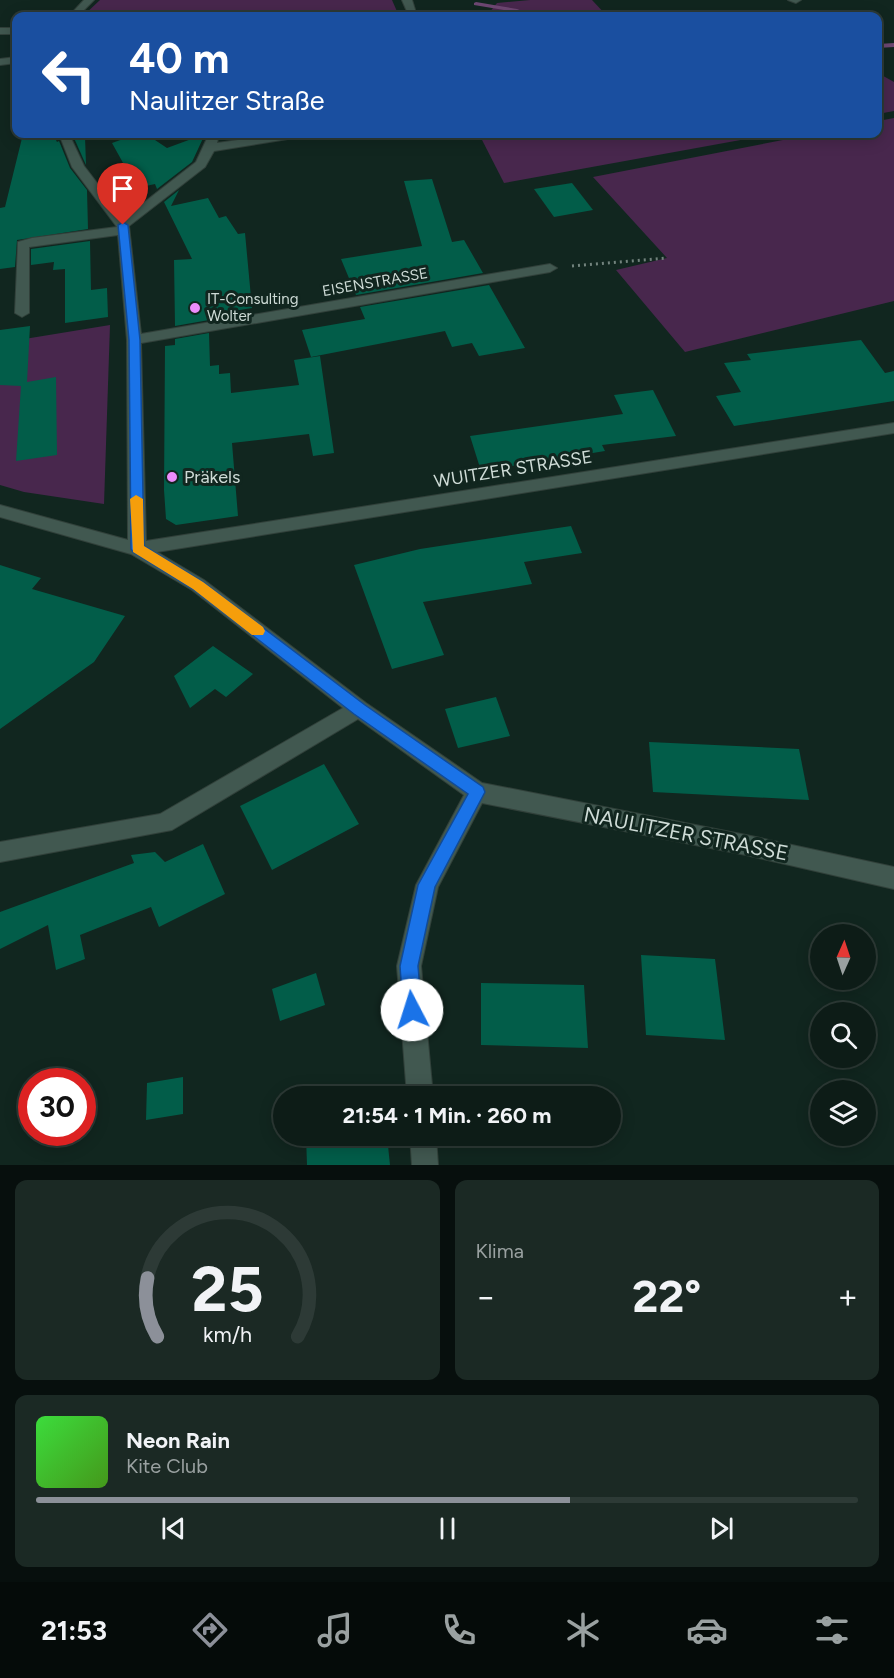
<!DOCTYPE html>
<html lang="de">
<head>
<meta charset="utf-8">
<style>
	body { margin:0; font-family:Figtree,sans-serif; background:#1b2924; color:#f1f3f6; height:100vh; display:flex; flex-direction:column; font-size:22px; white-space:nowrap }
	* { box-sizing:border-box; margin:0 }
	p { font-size:20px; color:#9aa1a1 }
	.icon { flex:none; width:33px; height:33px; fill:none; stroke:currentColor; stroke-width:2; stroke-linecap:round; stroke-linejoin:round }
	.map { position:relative; height:1165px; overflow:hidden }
	.side { display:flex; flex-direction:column; gap:15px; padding:15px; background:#070f0d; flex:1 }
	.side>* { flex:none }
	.banner { position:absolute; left:12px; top:12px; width:870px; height:126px; border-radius:12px; box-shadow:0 3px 15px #0003,0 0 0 2px #2d3a36; background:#1a4fa0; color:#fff; overflow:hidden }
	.needle { width:39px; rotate:3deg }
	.tools { position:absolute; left:810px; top:924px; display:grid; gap:12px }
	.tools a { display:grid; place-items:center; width:66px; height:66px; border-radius:50%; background:#0d1c17; box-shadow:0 3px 15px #0003,0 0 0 2px #2d3a36; font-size:30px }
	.speed { position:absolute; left:18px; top:1068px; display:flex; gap:12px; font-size:30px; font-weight:700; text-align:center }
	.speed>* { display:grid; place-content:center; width:78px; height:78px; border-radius:50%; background:#0d1c17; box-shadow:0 3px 15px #0003,0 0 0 2px #2d3a36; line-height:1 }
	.speed .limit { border:9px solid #d22; background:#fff; color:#111 }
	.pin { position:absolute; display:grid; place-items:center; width:51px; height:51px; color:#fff; margin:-62px -26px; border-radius:50% 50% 50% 0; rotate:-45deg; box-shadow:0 0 6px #0007 }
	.pin .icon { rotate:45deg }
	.me { position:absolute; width:66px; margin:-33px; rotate:355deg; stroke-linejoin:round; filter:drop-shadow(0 0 4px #0008) }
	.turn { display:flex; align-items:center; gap:21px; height:126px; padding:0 18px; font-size:27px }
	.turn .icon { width:78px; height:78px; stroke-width:2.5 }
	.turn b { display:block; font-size:42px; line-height:51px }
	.big { font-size:45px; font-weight:700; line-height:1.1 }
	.side .card { flex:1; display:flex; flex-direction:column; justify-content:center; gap:9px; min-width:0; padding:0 21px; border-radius:12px; background:#1b2924 }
	.side .dial { align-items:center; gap:0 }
	.dial svg { height:156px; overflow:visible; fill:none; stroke:#2d3a36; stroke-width:7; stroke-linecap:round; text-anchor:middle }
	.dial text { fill:#f1f3f6; stroke:none }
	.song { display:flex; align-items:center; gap:18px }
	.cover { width:72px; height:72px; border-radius:9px; background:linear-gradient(135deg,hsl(120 70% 55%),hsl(100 70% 35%)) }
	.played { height:6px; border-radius:3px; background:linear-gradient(90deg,#8c9099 65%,#2d3a36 65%) }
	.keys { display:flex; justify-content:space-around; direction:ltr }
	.heat { display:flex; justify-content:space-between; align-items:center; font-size:33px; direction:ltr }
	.side .tiles { flex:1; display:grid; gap:15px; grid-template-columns:1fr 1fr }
	.card:last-child { grid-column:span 2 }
	.trip { position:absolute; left:273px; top:1086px; width:348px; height:60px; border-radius:30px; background:#0d1c17; box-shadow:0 3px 15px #0003,0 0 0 2px #2d3a36; font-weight:700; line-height:60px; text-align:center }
	.dock { display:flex; height:96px; justify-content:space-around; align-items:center; background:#050b09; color:#9aa1a1 }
	.dock .icon { width:42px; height:42px }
	.dock .selected { color:#8c9099 }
	.dock b { font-size:27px; color:#f1f3f6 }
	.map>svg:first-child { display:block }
	.green { fill:#48274d }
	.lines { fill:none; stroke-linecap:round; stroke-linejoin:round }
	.stream { fill:#6d4772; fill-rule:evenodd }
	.building { fill:#025d49 }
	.minor-casing { stroke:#31403a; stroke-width:2 }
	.path { stroke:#72837d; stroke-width:3; stroke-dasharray:2 4; stroke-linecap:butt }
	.minor { fill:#415850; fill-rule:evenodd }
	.route { fill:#1a73e8; stroke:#114b97; stroke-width:1.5 }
	.slow { fill:#f59e0b }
	.poi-dot { fill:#ec8cfb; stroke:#11261f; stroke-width:2 }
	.labels { text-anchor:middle; stroke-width:6; stroke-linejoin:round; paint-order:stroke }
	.far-street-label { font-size:15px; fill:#cedbd6; stroke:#11261f }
	.far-poi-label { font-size:15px; fill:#cedbd6; stroke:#11261f; text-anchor:start }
	.street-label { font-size:18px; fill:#cedbd6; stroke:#11261f }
	.poi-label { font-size:18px; fill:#cedbd6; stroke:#11261f; text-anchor:start }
	.near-street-label { font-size:21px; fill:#cedbd6; stroke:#11261f }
</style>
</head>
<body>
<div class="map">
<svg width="894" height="1165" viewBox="0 0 894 1165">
	<rect width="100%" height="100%" fill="#11261f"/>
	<g class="green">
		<path d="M100,0H392L399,16H83Z"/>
		<path d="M530,0H592L607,16L670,13L684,16H491L489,13L497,3Z"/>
		<path d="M878,73L894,82V111L878,114Z"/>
		<path d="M894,118V301L685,352L616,270L667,258L593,177L814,134H878V121Z"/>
		<path d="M479,134H773L504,183Z"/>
		<path d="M110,325L104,504L24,492L0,485V343Z"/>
	</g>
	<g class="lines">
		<g class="stream">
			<path d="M476,2L517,9L535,16H528L516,12L474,5V3Z"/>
			<path d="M894,43V47L878,48V44Z"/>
		</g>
	</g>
	<g class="building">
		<path d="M23,134H53L57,142L59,141L70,168L87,190L88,229L17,240L15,267L0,269V208L5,207Z"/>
		<path d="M137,134H146L167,148L205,134L192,162L157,189L155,184L137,188L112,143Z"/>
		<path d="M85,136L86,165L74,138Z"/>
		<path d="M432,179L452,242L464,240L483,273L356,295L341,259L422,246L404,181Z"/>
		<path d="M572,183L593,210L554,217L534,189Z"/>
		<path d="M179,190L171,206L208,198L219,218L226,216L238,234L245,233L252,308L209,315V320L175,326L174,260L192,259L164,202Z"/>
		<path d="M90,241L91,290L107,288L108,317L65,323V269L53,270L54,262L31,265V249Z"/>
		<path d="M489,285L525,348L479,356L472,343L452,347L445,331L311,357L302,330L365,319L360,307Z"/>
		<path d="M30,326L27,382L56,377L57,455L16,461L21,386L0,385V330Z"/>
		<path d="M209,333L210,366L219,365V374L230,373L231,393L299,385L294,360L320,356L334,453L313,456L309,434L232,443L238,516L176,525L166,519L164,490L165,346L175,345V339Z"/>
		<path d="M861,340L885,373L894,371V401L734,426L716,396L741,392L724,363L751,360L747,354Z"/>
		<path d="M653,390L676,436L602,445L605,451L481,471L470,436L623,414L614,395Z"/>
		<path d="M571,526L582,553L524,562L532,584L423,602L444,655L392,669L354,565L420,549Z"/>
		<path d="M0,565L41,578L32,589L125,616L94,662L0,729Z"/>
		<path d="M213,646L253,674L226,697L215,689L190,708L174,676Z"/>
		<path d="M496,697L510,736L458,748L445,709Z"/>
		<path d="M649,742L799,749L809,800L653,792Z"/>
		<path d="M324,764L359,824L272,870L240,806Z"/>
		<path d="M203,844L225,894L159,927L151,907L80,935L85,959L56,970L48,925L0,949V912L134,863L131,855L155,852L165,862Z"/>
		<path d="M641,955L715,959L725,1040L646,1035Z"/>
		<path d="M316,973L325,1005L280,1021L272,989Z"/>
		<path d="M481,983L584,985L588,1048L481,1045Z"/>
		<path d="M183,1077V1114L146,1120L147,1083Z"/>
		<path d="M306,1136H387L390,1165H307Z"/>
	</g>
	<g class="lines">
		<defs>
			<g id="minor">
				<path d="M84,0H94L78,16H69Z"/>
				<path d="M402,0H412L417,16H409Z"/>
				<path d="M788,0H801L796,3Z"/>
				<rect x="0" y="28" width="16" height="6"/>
				<path d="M16,57V63L0,65V59Z"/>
				<path d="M59,134H69L84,166L124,218L196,162L209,134H219L217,143L281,134H306L300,137L214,151L205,167L129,226L141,334L550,264L557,268L550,272L141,343L146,541L894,423V433L157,552L204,580L366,703L482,783L746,835L894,867V889L746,855L482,803L438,887L421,966L433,1096H407L397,966L416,885L464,795L358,719L172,830L0,862V842L160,814L343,708L192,590L131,554L0,517V505L128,540L127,340L118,235L29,247V313L22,317L15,313L18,242L32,238L117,227L72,167Z"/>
				<path d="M410,1136H436L438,1165H412Z"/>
			</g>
		</defs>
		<use href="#minor" class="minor-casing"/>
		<path class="path" d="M572,266L667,258"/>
		<use href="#minor" class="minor"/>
	</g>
	<path class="route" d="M123,222L128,225L140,340L144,546L203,582L365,705L483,787L485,792L435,887L418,966L422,1010L419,1016L412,1019L406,1016L403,1010L400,966L418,885L468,794L354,714L193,589L133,552L131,549L129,340L118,225Z"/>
	<path class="slow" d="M136,495L143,499L144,546L203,582L263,627L265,631L263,635H252L193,589L133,552L130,499Z"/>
	<g class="poi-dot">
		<circle cx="195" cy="308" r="6"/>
		<circle cx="172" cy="477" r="6"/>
	</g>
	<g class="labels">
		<g class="far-street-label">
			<text transform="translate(375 282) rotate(-10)" y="5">EISENSTRASSE</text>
		</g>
		<g class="far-poi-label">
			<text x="207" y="304">IT-Consulting<tspan x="207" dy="17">Wolter</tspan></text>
		</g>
		<g class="street-label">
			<text transform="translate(513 469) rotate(-9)" y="6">WUITZER STRASSE</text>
		</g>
		<g class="poi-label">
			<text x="184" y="483">Präkels</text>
		</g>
		<g class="near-street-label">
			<text transform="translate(686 834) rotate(11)" y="7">NAULITZER STRASSE</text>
		</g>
	</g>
</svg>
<div class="tools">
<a><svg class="needle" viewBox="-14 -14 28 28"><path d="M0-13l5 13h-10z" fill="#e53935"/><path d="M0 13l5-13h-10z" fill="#9aa1a1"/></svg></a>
<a><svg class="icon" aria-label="search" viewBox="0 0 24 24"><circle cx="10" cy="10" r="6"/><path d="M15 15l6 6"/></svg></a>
<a><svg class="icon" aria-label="layers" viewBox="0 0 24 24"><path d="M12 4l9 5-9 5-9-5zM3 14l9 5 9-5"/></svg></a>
</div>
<div class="speed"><div class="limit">30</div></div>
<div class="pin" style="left:123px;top:225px;background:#d93025"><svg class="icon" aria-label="arrive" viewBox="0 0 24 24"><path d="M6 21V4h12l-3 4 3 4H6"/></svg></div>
<svg class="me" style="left:412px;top:1010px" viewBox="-20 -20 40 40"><circle r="19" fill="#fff"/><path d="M0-13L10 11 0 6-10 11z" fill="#1a73e8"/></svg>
<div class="trip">21:54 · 1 Min. · 260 m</div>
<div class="banner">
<div class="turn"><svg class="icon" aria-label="left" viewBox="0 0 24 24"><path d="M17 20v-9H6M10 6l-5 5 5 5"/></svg><div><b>40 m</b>Naulitzer Straße</div></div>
</div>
</div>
<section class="side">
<div class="tiles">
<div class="card dial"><svg viewBox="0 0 100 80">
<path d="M14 69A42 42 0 1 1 86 69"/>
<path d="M14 69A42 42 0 0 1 9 39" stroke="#8c9099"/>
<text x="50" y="56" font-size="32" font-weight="700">25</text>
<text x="50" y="72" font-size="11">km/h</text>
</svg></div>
<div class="card"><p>Klima</p>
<div class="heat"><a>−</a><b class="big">22°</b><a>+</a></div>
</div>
<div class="card">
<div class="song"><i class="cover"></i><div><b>Neon Rain</b><p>Kite Club</p></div></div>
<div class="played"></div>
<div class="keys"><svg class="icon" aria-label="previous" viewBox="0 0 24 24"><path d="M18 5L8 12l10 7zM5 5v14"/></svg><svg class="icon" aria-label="pause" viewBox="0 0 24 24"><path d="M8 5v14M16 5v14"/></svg><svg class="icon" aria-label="next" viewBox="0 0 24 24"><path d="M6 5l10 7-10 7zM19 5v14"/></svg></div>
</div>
</div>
</section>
<nav class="dock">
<b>21:53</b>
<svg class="icon selected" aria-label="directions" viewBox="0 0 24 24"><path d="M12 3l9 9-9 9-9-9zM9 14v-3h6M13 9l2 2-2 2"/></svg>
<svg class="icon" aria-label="music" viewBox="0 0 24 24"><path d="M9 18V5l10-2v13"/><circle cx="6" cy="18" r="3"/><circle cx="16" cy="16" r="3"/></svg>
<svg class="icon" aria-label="phone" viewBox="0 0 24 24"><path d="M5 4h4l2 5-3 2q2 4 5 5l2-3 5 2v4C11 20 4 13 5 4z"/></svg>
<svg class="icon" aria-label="climate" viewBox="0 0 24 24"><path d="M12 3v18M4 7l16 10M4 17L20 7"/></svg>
<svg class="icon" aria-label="car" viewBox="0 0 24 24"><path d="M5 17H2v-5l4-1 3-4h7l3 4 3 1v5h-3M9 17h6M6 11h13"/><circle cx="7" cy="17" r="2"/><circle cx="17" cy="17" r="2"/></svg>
<svg class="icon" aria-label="filters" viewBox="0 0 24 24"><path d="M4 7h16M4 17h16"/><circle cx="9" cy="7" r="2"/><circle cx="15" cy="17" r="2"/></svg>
</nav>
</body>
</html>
